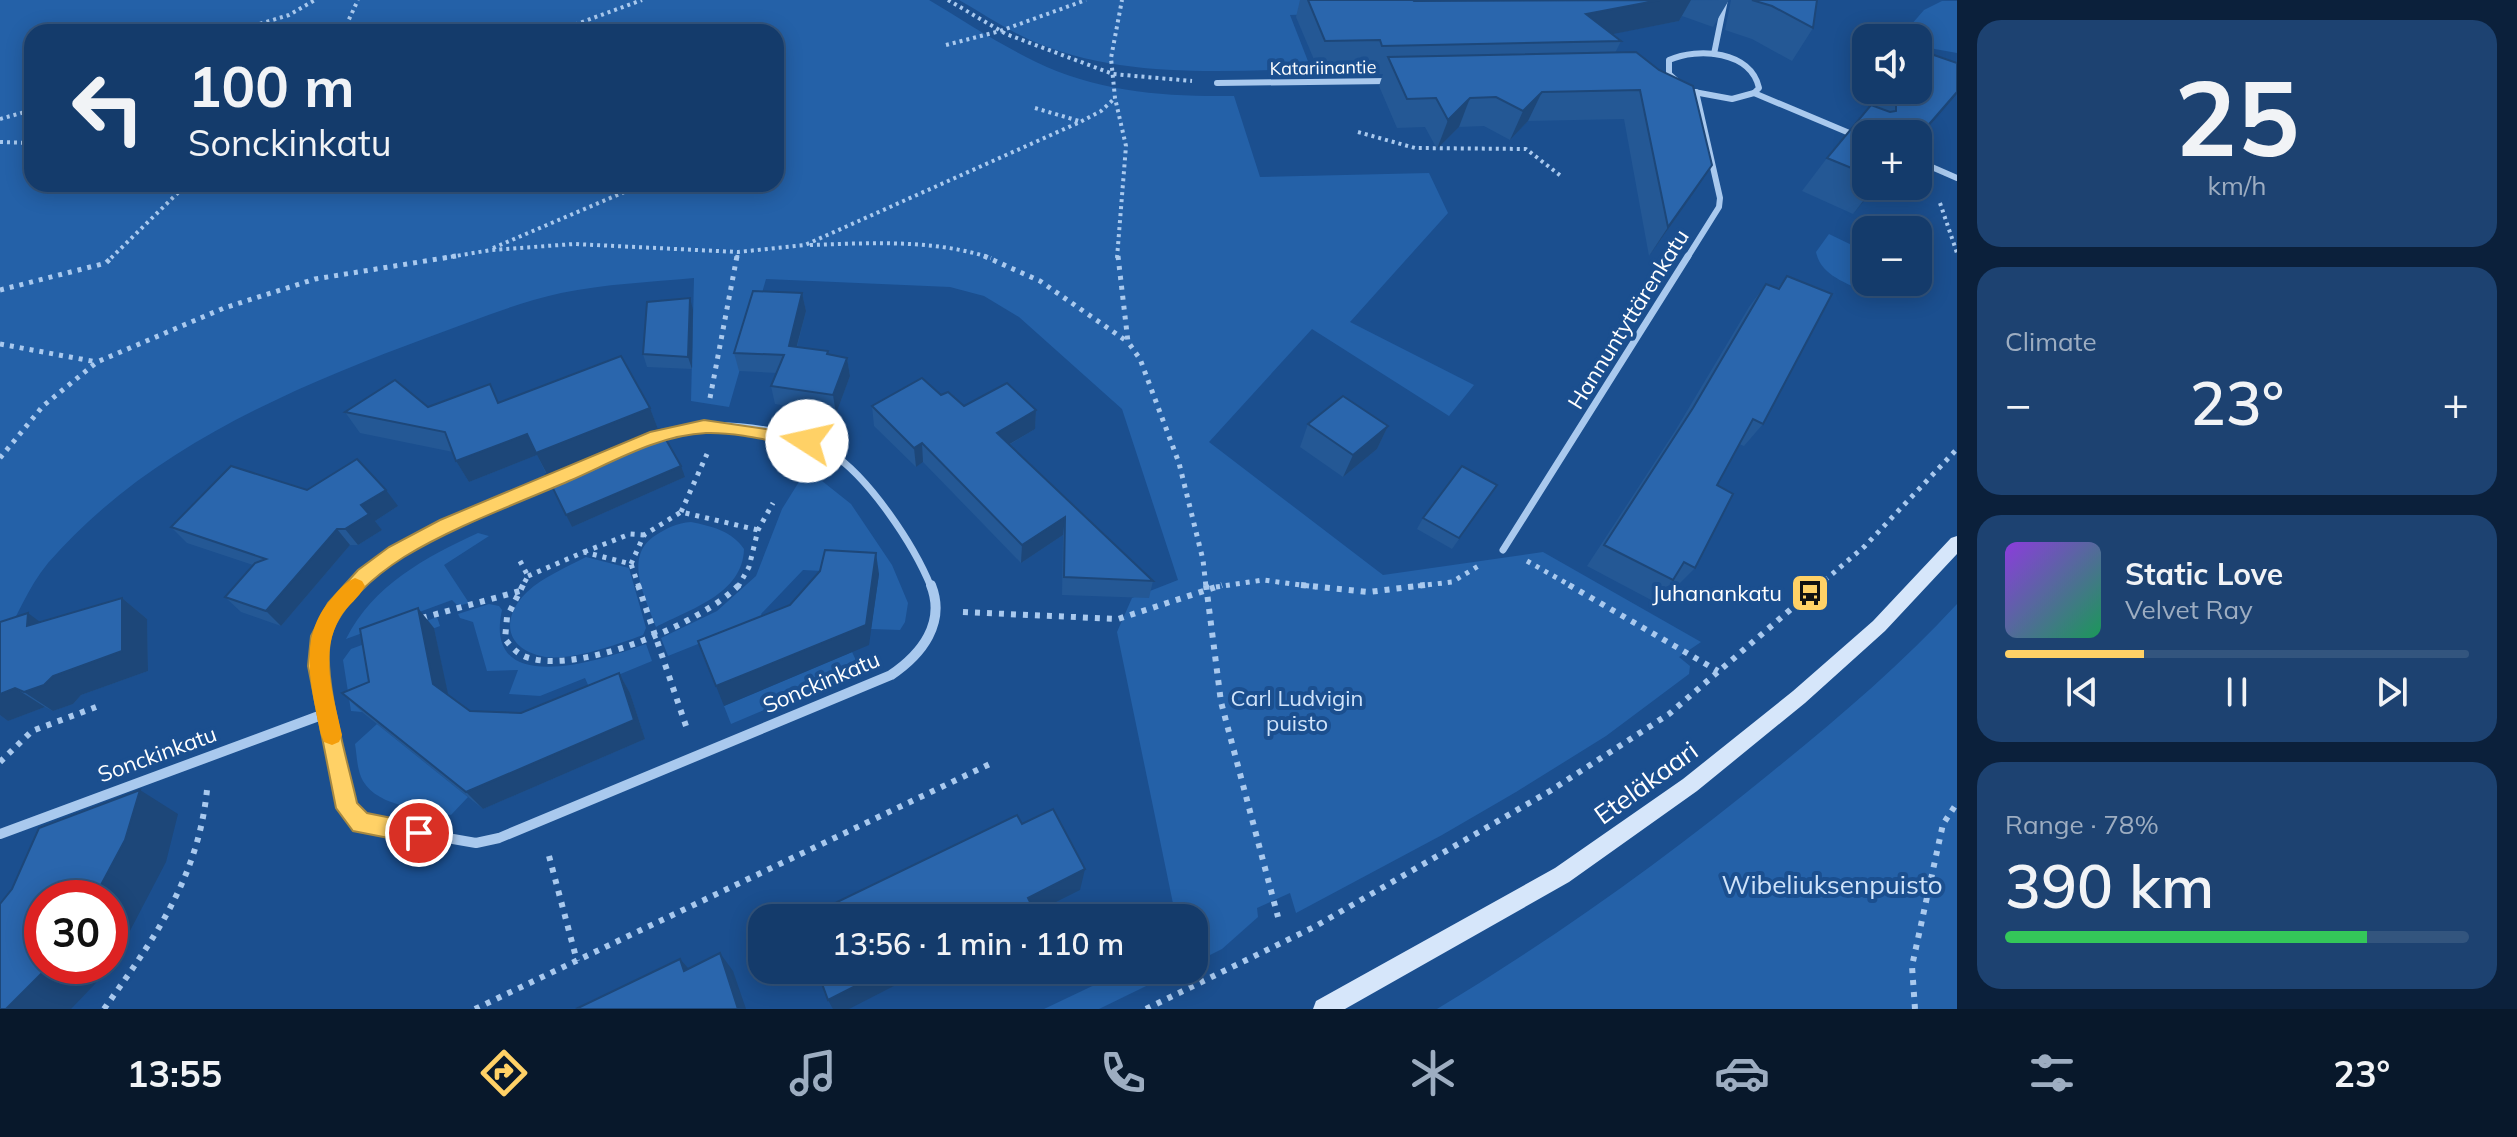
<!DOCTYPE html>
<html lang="en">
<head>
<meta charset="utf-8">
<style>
	body { margin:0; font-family:Mulish,sans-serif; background:#1d4271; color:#f1f3f6; height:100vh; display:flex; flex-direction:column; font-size:30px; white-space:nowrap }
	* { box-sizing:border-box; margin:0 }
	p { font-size:26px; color:#9dadc1 }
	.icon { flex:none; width:44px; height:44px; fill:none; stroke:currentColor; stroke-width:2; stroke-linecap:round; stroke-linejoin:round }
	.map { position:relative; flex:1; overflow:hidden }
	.panel { display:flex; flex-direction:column; gap:20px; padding:20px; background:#0b203b; width:560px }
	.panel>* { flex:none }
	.guide { position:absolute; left:24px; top:24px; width:760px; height:168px; border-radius:24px; box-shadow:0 4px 20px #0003,0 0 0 2px #33557e; background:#143b6b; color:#f1f3f6; overflow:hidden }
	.controls { position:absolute; left:1852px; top:24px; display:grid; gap:16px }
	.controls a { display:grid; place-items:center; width:80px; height:80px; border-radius:16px; background:#143b6b; box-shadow:0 4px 20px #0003,0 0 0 2px #33557e; font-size:40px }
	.speed { position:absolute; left:24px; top:880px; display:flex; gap:16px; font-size:40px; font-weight:700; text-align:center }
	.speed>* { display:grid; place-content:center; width:104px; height:104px; border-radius:50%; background:#143b6b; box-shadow:0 4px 20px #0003,0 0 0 2px #33557e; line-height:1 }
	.speed .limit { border:12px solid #d22; background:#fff; color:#111 }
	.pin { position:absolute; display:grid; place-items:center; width:68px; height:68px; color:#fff; margin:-34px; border:4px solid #fff; border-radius:50%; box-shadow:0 2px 8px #0007 }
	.me { position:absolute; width:88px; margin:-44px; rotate:280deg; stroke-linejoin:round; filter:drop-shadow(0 0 6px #0008) }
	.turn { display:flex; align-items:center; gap:28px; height:168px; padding:0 32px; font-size:36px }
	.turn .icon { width:104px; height:104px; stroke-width:2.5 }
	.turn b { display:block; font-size:56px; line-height:68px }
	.big { font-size:60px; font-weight:600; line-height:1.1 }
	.panel .widget { flex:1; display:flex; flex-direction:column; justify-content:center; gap:12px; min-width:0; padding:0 28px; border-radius:24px; background:#1d4271 }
	.panel .dial { align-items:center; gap:0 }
	.dial b { font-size:104px; line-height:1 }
	.song { display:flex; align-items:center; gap:24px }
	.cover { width:96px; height:96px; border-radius:12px; background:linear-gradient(135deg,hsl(270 70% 55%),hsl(150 70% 35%)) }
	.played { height:8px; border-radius:4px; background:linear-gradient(90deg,#ffd166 30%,#33557e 30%) }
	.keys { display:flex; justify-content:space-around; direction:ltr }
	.heat { display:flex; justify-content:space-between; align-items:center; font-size:44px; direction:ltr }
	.charge { height:12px; border-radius:6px; background:linear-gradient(90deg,#34c759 78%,#33557e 0) }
	.trip { position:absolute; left:748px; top:904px; width:460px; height:80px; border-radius:24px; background:#143b6b; box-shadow:0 4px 20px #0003,0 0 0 2px #33557e; font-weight:600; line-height:80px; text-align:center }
	.tab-bar { display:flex; height:128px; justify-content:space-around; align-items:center; background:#08182b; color:#9dadc1 }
	.tab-bar .icon { width:56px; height:56px }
	.tab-bar .on { color:#ffd166 }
	.tab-bar b { font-size:36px; color:#f1f3f6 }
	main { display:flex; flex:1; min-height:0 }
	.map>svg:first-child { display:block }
	.green { fill:#2461a8; fill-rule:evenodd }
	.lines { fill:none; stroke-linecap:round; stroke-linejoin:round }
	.path-far2 { stroke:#a9c9ee; stroke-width:4; stroke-dasharray:3 4; stroke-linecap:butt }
	.path-far1 { stroke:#a9c9ee; stroke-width:5; stroke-dasharray:4 6; stroke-linecap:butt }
	.path { stroke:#a9c9ee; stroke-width:6; stroke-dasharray:5 7; stroke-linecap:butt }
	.street-far2 { stroke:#a9c9ee; stroke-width:6 }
	.street-far1 { stroke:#a9c9ee; stroke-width:7 }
	.street { stroke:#a9c9ee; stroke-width:10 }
	.secondary { fill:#d6e6fa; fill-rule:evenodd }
	.wall { fill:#245895 }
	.shaded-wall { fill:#1d4779 }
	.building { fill:#2a66ad; stroke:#1d4779; stroke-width:2 }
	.route { fill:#ffd166; stroke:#a68842; stroke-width:2 }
	.slow { fill:#f59e0b }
	.labels { text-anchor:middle; stroke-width:8; stroke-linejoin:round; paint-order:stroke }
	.far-street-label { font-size:18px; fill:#fff; stroke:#1b4f8f }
	.street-label { font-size:22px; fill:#fff; stroke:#1b4f8f }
	.poi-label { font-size:22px; fill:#fff; stroke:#1b4f8f; text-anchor:end }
	.park-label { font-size:22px; fill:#cfe3fa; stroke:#1b4f8f }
	.near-street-label { font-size:26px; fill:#fff; stroke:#1b4f8f }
	.near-park-label { font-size:26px; fill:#cfe3fa; stroke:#1b4f8f }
</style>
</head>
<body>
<main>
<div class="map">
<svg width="1957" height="1009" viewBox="0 0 1957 1009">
	<rect width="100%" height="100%" fill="#1b4f8f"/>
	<g class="green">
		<path d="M0,0H929C964,21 999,44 1036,62C1098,92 1166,97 1234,96L1260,177L1429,173L1448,213L1350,322L1474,385L1449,416L1312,329L1209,442L1383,575L1543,552L1701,642L1679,657L1690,666L1689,674L1606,736L1516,792L1442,835L1296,913L1290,893L1257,908L1258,917L1222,949L1194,963V918H1176L1117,632L1132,598L1178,580L1122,409L1019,317L984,296L950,287L766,279L729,407L691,401L694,278C650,282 605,284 561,293C516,303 473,321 429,337C291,388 147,449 48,563C28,587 15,621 0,647ZM32,32H776V184H32Z"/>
		<path d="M959,0H1454L1397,11L1290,15L1311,69C1218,71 1116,79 1028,39C1004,28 982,13 959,0Z"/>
		<path d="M1942,1H1957V53L1918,46V38H1908L1904,33L1924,10Z"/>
		<path d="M1829,234L1858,248L1866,293C1846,282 1821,276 1816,252Z"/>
		<path d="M807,469L851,504L892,565L908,603L905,622L900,630L871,629L879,574L803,570L761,614L763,618L668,656L661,638L717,611L756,576L782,509Z"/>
		<path d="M691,522C711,526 732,531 744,549C743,594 690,609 656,627C646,598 622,556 656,535C667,528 677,523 691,522Z"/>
		<path d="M478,533L489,536L444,565L469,603L458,606L452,600L346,639C373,585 426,557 478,533Z"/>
		<path d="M586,557L629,568L646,628L643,635C618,644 568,663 541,656C503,647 502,616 527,592C543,577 567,567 586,557Z"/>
		<path d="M489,604L499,606L502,610C482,700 602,660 646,644L652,661L589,687L585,678L540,696L509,694L518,670L487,671L473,622L460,618L458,614Z"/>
		<path d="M1957,604V1009H1437C1555,938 1667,858 1773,771C1837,719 1901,665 1957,604Z"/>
		<path d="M437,617L440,626L379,649L388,702L362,712L351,711L343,660L351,649Z"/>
		<path d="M852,652L860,669L731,724L724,706Z"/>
		<path d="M377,724L468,797L451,815C425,809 379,808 363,781C357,771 357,756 355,744Z"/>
		<path d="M1126,970H1179L1099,1009H1044Z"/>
	</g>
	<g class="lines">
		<g class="path-far2">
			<path d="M948,0L1006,34L1113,74L1192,81"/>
			<path d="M233,32L289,15L315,0"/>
			<path d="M343,32L358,0"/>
			<path d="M555,32L642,0"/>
			<path d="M946,45L1000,31L1086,0"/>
			<path d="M1035,108L1079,121"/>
			<path d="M0,119L32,110"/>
			<path d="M1358,132L1415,148L1526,149L1561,176"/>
			<path d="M0,142L32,143"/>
			<path d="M1940,203L1957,253"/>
			<path d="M810,245C870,243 933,239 991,258"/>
			<path d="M493,248L643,184"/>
			<path d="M111,258L187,184"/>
			<path d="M444,258L491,250L574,244L738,252L805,245L1080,122L1101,111L1115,98"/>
			<path d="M737,258L738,252"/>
			<path d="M1117,258L1126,146L1115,98L1111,58L1122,0"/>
		</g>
		<g class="path-far1">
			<path d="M984,256L1040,281L1128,342"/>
			<path d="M1118,256L1128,342L1140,359L1179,463L1203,560L1206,587"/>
			<path d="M0,290L106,263L113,256"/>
			<path d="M0,344L97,362"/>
			<path d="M710,398L737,256"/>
			<path d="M0,458L43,406L97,362L224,308L315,279L456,256"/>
			<path d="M681,512L707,454"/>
			<path d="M584,552L630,534L644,535"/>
			<path d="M520,561L528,576L522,587"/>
			<path d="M1527,561L1573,587"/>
			<path d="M631,564L644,535L681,512L758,530"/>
			<path d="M528,576L584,552L631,564L639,587"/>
			<path d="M738,587L749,567L758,530L773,503"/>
			<path d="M1216,587L1263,580L1316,587"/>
			<path d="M1408,587L1452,582L1480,565"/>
			<path d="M1817,587L1865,546L1957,449"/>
		</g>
		<g class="path">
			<path d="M523,585L507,617L505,639C511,647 518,655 529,658C581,674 702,623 739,585"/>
			<path d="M638,585L687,729"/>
			<path d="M1206,585L1221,702L1278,917"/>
			<path d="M1301,585L1369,592L1425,585"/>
			<path d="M1569,585L1718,671"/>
			<path d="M963,612L1118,619L1222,585"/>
			<path d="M422,618L520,591"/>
			<path d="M0,762L32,731L96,707"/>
			<path d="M549,856L577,961"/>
			<path d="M104,1009C154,939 198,878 207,790"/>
			<path d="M475,1009L994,762"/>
			<path d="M1146,1009L1314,927L1550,791L1669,714L1819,585"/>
			<path d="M1915,1009L1912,966L1943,824L1957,803"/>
		</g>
		<g class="street-far2">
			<path d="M1714,54L1725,0"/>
			<path d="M1217,83L1388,81"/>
			<path d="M1679,83L1669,74V60C1698,47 1751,51 1759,88L1754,93"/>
			<path d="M1694,92L1732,99L1754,93L1866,140"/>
			<path d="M1918,161L1957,178"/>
			<path d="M1687,258L1719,207L1720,198L1696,92"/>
		</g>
		<g class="street-far1">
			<path d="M1503,550L1688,256"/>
			<path d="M353,587C402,541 462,519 522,492C570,471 654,429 705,426C743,424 798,432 830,452C869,477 914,545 931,587"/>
		</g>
		<g class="street">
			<path d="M355,585L327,622L319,651L322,695L347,808L361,823L476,843L499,838L891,675C922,654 946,623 931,585"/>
			<path d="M0,834L327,713"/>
		</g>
		<path class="secondary" d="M1957,536V554L1885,631L1805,703L1697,791L1569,882L1345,1009H1313L1316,1001L1555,868L1683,779L1793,691L1873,621L1951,538Z"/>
	</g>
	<g class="wall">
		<path d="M1300,0H1413L1414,1L1729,0L1713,27L1682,16L1679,21L1612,34L1621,41L1615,53L1636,52L1693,194L1649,256L1624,119L1528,121L1510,140L1484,126L1459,127L1437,149L1425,127L1397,128L1379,86L1383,74H1374L1371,68L1318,69L1296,17Z"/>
		<path d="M1731,0H1817L1813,28L1792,61L1752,39L1725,30Z"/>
		<path d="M1957,94L1918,139V134H1866V186H1877L1853,214L1802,191L1827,158L1880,95Z"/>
		<path d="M1787,276L1763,424L1744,446L1739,444L1717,485L1695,568L1675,588L1669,585L1653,601L1587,566L1675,431L1749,307L1766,284L1777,289Z"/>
		<path d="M802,293L806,311L797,347L828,355L847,358L850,376L836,414L775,404L771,386L777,373L739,371L734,353Z"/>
		<path d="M693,310L692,369L647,367L643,354Z"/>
		<path d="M941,395L964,406L1036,410L1035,429L1009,445L1153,581L1149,598L1062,595L1063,535L1021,563L923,462L916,467L874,426L872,406Z"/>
		<path d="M500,402L650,408L658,429L685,477L572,527L537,455L469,482L456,461L453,452L360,433L345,412Z"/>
		<path d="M1308,424L1388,426L1377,449L1343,477L1300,447Z"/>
		<path d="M1497,485L1452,549L1417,529L1423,518Z"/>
		<path d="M307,490L398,506L375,521L382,530L358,545H350L281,626L241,612L225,597L253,565L187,543L171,527Z"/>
		<path d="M122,598L147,619L148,671L81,695L73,704L53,711L45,707L8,721L0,715L41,622Z"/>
		<path d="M434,628L448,695L470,711L521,713L619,673L630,693L645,739L483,809L362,712L342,693L369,682Z"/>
	</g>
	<g class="shaded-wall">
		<path d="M1660,0H1691L1679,21L1573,42L1586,14Z"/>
		<path d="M1542,92L1528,121L1510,140L1523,111Z"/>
		<path d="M1957,92V94L1918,139V137Z"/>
		<path d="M1470,98L1459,127L1437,149L1448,120Z"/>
		<path d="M1712,165L1693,194L1649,256L1668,227Z"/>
		<path d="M1875,186H1877L1853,214Z"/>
		<path d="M802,293L806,311L792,364L789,346Z"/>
		<path d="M690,298L693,310L692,369L688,357Z"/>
		<path d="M847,358L850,376L836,414L833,395Z"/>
		<path d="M650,408L658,429L547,474L537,455L469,482L456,461L527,434Z"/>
		<path d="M1036,410L1035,429L996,452L997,433Z"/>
		<path d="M1388,426L1377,449L1343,477L1353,455Z"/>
		<path d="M922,443L923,462L916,467L914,448Z"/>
		<path d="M681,466L685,477L572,527L566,515Z"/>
		<path d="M386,490L398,506L375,521L382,530L358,545L345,529L361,505Z"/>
		<path d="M1065,517L1063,535L1021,563L1022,545Z"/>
		<path d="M337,529L350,545L281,626L266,611Z"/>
		<path d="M876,553L879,574L869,645L724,706L716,686Z"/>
		<path d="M122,598L147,619L148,671L81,695L73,704L53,711L24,692Z"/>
		<path d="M418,608L434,628L450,703L433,684Z"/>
		<path d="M28,613L56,634L27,626Z"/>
		<path d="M619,673L630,693L645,739L483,809L466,792Z"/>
		<path d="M15,688L45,707L8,721L0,715V694Z"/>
		<path d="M140,790L178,814L166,862L121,948L110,964V898H94Z"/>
		<path d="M1085,869L1080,890L1032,914L1031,918H1013L1028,898Z"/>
		<path d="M720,953L733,971L746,1009H738Z"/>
		<path d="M680,959L695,976L684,971Z"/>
		<path d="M49,966H108L95,984L71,1009H6Z"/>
		<path d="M887,970H925L849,1009H833L828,1000Z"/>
	</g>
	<g class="building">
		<path d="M1308,0H1413L1414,1L1660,0L1586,14L1621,41L1382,46L1380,40L1325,41Z"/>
		<path d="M1752,0H1817L1813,28L1772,6Z"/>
		<path d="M1636,52L1659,70L1693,86L1712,165L1668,227L1640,90L1542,92L1523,111L1496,97L1470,98L1448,120L1436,98L1407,99L1388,57Z"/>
		<path d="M1931,54L1957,63V92L1918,137V134H1866V174L1827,158L1871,105L1890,112L1896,111V102L1880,95L1885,90H1918V68Z"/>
		<path d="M1787,276L1832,294L1763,424L1753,419L1717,485L1733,494L1695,568L1684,562L1673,580L1604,545L1693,408L1766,284L1779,289Z"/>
		<path d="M753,291L802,293L789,346L828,351L827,354L847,358L833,395L771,386L784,355L734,353Z"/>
		<path d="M690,298L688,357L643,354L647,302Z"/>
		<path d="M621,356L650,408L536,453L527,434L456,461L445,432L345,412L395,380L428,407L490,384L498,403Z"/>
		<path d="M922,378L941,395L948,392L964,406L1007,383L1036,410L997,433L1153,581L1064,577L1065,517L1022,545L922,443L914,448L872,406Z"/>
		<path d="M1343,396L1388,426L1353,455L1308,424Z"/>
		<path d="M660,429L681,466L566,515L546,474Z"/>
		<path d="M357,459L386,490L361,505L369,514L345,529H337L266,611L225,597L255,563L266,559L171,527L231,466L307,490Z"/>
		<path d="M1462,466L1497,485L1459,538L1423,518Z"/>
		<path d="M825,550L876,553L866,625L716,686L698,641L790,605L820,571Z"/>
		<path d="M122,598V651L53,676L44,685L24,692L15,688L0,694V622L28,613L27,626Z"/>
		<path d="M418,608L433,684L470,711L521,713L619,673L634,720L466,792L342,693L369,682L360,629Z"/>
		<path d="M140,790L125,840L94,898H42V966H49L6,1009H0V904L12,889L39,828Z"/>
		<path d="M1053,809L1085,869L1028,898L1033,908L1013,918H830L837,914L833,904L1017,815L1022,824Z"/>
		<path d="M720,953L738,1009H576L680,959L684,971Z"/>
		<path d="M817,970H887L828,1000Z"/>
	</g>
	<path class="route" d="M704,420L807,435L816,441L807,448C774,442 739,432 706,433C658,435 611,463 569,481C514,505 455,526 404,557C377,574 340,605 331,636C321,674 348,762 357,803L367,813L427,825L430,833L427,841L419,844L353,831L336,808L308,666L311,636L328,603L358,570L389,547L440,520L650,432Z"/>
	<path class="slow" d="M355,578L362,581L365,586C359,598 348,605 341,616C318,653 334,696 342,735L339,742L332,745L324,742L321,735C312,689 296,637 332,598C339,590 345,582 355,578Z"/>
	<defs>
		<symbol id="bus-square" viewBox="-11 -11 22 22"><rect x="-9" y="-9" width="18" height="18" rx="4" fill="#ffd166" stroke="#1b4f8f"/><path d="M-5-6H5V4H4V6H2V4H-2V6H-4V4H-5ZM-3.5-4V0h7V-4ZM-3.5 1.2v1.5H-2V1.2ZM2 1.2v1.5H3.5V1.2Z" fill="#111"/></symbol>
	</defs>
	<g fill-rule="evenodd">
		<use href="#bus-square" x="1788" y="571" width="44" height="44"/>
	</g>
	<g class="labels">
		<g class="far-street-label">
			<text transform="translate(1323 68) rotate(-1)" y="6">Katariinantie</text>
		</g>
		<g class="street-label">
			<text transform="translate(1628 319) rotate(-58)" y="8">Hannuntyttärenkatu</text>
			<text transform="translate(821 682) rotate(-23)" y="8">Sonckinkatu</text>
			<text transform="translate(157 754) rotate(-20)" y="8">Sonckinkatu</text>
		</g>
		<g class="poi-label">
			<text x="1782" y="601">Juhanankatu</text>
		</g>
		<g class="park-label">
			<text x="1297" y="706">Carl Ludvigin<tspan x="1297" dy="25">puisto</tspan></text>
		</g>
		<g class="near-street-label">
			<text transform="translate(1646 783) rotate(-36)" y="9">Eteläkaari</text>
		</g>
		<g class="near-park-label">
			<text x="1832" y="894">Wibeliuksenpuisto</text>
		</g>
	</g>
</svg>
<div class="controls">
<a><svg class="icon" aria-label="sound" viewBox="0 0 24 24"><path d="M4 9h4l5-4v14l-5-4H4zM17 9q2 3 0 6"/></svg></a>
<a>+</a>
<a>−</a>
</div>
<div class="speed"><div class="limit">30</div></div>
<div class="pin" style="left:419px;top:833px;background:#d93025"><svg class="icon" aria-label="arrive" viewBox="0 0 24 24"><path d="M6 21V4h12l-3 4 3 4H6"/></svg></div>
<svg class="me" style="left:807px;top:441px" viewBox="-20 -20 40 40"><circle r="19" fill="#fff"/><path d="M0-13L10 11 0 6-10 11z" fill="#ffd166"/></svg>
<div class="trip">13:56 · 1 min · 110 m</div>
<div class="guide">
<div class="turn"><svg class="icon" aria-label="left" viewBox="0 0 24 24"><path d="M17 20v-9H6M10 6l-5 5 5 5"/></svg><div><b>100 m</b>Sonckinkatu</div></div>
</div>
</div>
<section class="panel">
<div class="widget dial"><b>25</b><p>km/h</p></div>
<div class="widget"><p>Climate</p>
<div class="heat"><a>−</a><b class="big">23°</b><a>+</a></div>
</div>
<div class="widget">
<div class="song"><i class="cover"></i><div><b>Static Love</b><p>Velvet Ray</p></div></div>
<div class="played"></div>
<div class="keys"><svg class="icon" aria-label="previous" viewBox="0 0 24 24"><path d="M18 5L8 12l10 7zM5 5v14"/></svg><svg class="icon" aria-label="pause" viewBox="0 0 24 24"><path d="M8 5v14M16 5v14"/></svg><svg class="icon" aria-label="next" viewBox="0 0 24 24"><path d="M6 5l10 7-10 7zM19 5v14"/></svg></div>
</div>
<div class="widget"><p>Range · 78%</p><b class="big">390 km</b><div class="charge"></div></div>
</section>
</main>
<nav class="tab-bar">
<b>13:55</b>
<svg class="icon on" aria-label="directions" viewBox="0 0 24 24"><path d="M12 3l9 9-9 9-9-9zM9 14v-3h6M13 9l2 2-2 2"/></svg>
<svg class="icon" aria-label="music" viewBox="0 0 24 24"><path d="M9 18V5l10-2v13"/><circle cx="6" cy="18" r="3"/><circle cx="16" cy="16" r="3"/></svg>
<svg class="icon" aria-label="phone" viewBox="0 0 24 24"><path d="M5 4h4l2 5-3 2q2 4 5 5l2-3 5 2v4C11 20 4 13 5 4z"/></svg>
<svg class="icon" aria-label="climate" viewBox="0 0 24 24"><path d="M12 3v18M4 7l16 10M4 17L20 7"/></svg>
<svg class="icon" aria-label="car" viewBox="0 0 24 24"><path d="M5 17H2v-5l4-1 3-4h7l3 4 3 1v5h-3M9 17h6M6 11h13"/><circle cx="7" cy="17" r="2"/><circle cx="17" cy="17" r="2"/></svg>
<svg class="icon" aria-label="filters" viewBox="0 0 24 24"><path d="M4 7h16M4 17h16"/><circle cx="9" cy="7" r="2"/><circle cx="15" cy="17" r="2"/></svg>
<b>23°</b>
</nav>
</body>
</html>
